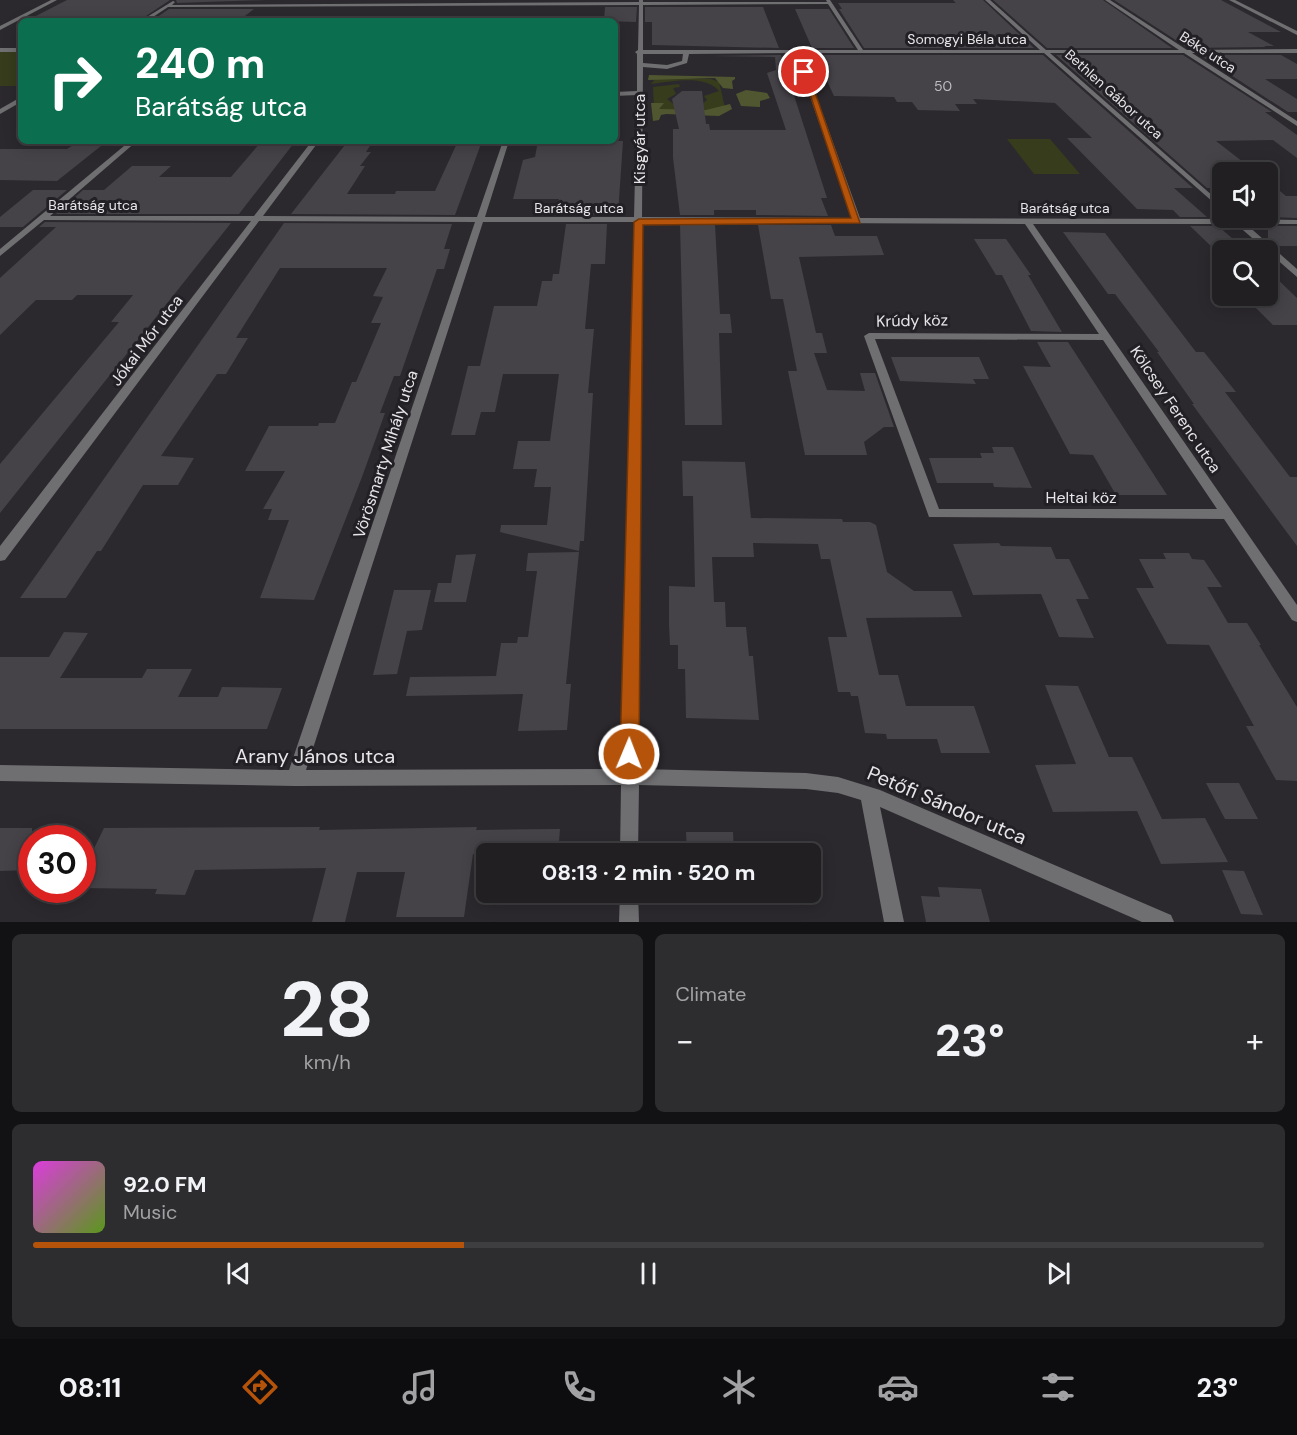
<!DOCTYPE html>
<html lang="en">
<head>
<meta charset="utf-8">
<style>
	body { margin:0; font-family:"DM Sans",sans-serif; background:#2d2c2f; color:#f1f3f6; height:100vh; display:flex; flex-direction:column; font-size:22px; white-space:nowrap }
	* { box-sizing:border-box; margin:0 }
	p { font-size:20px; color:#a2a2a5 }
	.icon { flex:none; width:33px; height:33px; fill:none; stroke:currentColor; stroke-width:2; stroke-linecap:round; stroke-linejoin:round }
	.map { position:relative; height:922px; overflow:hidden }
	.details { display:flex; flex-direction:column; gap:12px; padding:12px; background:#121113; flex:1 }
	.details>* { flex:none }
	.hud { position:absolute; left:18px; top:18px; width:600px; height:126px; border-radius:9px; box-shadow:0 3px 15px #0003,0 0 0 2px #3e3d40; background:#0b6e4f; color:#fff; overflow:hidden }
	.controls { position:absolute; left:1212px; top:162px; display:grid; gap:12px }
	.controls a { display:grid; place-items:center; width:66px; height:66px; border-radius:9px; background:#211f22; box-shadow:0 3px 15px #0003,0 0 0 2px #3e3d40; font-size:30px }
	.speed { position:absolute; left:18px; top:825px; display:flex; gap:12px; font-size:30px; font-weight:700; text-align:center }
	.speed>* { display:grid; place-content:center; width:78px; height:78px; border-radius:50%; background:#211f22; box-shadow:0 3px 15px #0003,0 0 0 2px #3e3d40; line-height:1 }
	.speed .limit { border:9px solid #d22; background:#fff; color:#111 }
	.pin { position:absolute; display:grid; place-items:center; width:51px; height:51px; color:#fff; margin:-26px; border:3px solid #fff; border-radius:50%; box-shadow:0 2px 6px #0007 }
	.me { position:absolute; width:66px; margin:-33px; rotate:1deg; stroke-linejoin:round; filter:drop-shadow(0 0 4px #0008) }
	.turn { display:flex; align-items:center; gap:21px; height:126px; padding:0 18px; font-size:27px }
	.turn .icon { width:78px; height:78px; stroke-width:2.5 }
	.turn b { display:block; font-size:42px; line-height:51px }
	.big { font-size:45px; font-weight:700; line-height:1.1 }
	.details .card { flex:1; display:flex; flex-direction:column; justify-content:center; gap:9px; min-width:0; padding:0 21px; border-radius:9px; background:#2d2c2f }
	.details .dial { align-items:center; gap:0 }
	.dial b { font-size:78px; line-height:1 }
	.song { display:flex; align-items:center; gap:18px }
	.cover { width:72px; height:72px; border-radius:9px; background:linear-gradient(135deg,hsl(300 70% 55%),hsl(90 70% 35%)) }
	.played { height:6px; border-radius:3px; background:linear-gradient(90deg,#b45309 35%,#3e3d40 35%) }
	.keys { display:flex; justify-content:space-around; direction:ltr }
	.heat { display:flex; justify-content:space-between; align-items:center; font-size:33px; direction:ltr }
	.details .tiles { flex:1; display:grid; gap:12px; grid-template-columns:1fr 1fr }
	.card:last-child { grid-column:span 2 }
	.trip { position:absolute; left:476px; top:843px; width:345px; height:60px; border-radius:9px; background:#211f22; box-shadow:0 3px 15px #0003,0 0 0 2px #3e3d40; font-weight:700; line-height:60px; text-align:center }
	.tabs { display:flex; height:96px; justify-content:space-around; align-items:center; background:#0d0c0e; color:#a2a2a5 }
	.tabs .icon { width:42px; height:42px }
	.tabs .selected { color:#b45309 }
	.tabs b { font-size:27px; color:#f1f3f6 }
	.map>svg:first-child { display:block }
	.green { fill:#363c1c }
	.forest { fill:#505730 }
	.building { fill:#454248 }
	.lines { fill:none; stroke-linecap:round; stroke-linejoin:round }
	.minor { fill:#6f6e71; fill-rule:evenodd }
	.route { fill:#b45309; stroke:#753606; stroke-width:1.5 }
	.labels { text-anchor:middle; stroke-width:6; stroke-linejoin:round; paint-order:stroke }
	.far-street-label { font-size:14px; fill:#e7e5e8; stroke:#222025 }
	.number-label { font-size:14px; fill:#bebcc0 }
	.street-label { font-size:16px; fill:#e7e5e8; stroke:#222025 }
	.near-street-label { font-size:20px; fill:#e7e5e8; stroke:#222025 }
</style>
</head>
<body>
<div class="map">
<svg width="1297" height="922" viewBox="0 0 1297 922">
	<rect width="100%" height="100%" fill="#2c292e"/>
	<g class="green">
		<rect x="0" y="52" width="21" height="34"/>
		<path d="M656,78L711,79L719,82L726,112L654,111L653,87L679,84L680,87L673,88L676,94L667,99L675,105H701L707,100L704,96L719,91C705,74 670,82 651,84Z"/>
		<path d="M1007,139H1050L1080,174H1034Z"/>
	</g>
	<g class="forest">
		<path d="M649,75L735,77V79L732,81L733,89L723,88L715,78L648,80Z"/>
		<path d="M746,90L767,93L770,98L760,101V107L741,106L736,94Z"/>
		<path d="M651,103H664L659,109L706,110L730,104L732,109L719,116L666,114L661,115L659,120L653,121Z"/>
	</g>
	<g class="building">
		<path d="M67,0H170L140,20L30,19Z"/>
		<path d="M176,0H266L177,3Z"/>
		<path d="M953,0H983L1034,48H864L839,9H842L838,3H956Z"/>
		<path d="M993,0H1103L1172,48H1047Z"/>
		<path d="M1114,0H1221L1281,32H1248L1274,46H1264L1266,47L1188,48Z"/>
		<path d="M605,7H637L636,22L604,21Z"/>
		<path d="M645,7H763L779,48L652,45V22H645Z"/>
		<path d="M169,9H254L241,19L153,20Z"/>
		<path d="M795,9H829L854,48H812Z"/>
		<path d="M781,55L827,198H821L828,216L756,215V210H714V215H680L673,158V129H679L672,99L682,91H702L706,124H709L710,130H786L767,73L776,70L775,57L710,56Z"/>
		<path d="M815,55H1043L1193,188H1174L1207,217H1180L1173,210L1137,209L1067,138H1092L1055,103L973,99L977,104H955L960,111L918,110L912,102H897L894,97L834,96Z"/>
		<path d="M1056,55H1183L1272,112H1265L1297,135V158L1273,140L1216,141L1256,172H1222V188H1207Z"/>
		<path d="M1200,55H1281L1297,64V79H1265L1297,99V112H1288Z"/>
		<path d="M348,141H373L366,152H371L360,166H365L347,194H395L396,191H435L458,141H482L455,215L291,214Z"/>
		<path d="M538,141H623L618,214L567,215L568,204H558L559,199H513L523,160L535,157Z"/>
		<path d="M78,142H106L57,181L0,180V149H67Z"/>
		<path d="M260,143H294L239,214H56L83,190H104L132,166H171L159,177H231Z"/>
		<path d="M1268,181L1286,196H1297V218L1268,217Z"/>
		<path d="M33,190H67L23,227H0V217Z"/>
		<path d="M45,222L231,223L0,513V464L119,322H111L133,295H77L72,300H36L0,335V278L56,227H39Z"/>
		<path d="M284,223L452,224L444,249H450L444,269H437L400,376H394L380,413H385L362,477L314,600L260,598L289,520H268L272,509H263L285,471H245L269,426H318L319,423H335L352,382H356L381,323H371L383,297L373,296L387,268H280L236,338H248L226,374H217L161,456L194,458L178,485H143L101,551H97L66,598H20Z"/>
		<path d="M566,224H607L605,264H591L585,329H594L588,393H593L584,541H580L579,551L500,532L501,525H547L551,487H534L537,469H513L518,441H550L559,374H503L495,412H481L475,435H451L468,366H480L494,306H537L542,281H552L553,274H559Z"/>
		<path d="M680,224L715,225L720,314H730L732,333H719L722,425H685Z"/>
		<path d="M758,225H831L835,236H877L884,255L799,257L816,333H822L827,353H814L827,390L865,391L860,373H875L894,427H884L864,442L867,455H805L788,371H797L783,299H771Z"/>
		<path d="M1190,226H1218L1241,246L1212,247Z"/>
		<path d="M1268,226H1297V246H1274L1268,240Z"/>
		<path d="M1063,232L1105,233L1196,352H1204L1236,392H1225L1290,477H1297V546L1192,404H1194L1157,352H1159L1115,294H1108Z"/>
		<path d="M974,239H1006L1031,275H1028L1062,332L1031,331L1002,275H996Z"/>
		<path d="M1268,270L1297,298V325H1273L1244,296H1268Z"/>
		<path d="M1037,342H1068L1167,495H1116L1093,455L1070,454L1023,366L1051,367Z"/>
		<path d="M891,357H979L989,379H973L976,384L900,381Z"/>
		<path d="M992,447H1013L1032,488L994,487L993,483H937L929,458H982L980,453H994Z"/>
		<path d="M682,461L745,462L751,518L842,519L843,522H870L876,525L887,572L914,591H952L962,617L866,618L879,675H898L906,706H974L990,753H941L937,739H887L886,734L865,733L858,696H851L850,692H838L828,637H847L830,559H821L818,544L753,543L754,557H712L714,602H725L726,627H746L749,656H753L759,720L686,718L685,669H678V645H670L669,625V586L695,587L693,496H683Z"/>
		<path d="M999,543L1001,546L1051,547L1056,559H1069L1089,599H1076L1094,638L1059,637L1041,594L973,595L953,544Z"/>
		<path d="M579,552L566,684H571L567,730L518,731L523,694L406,696L410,677L496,676L501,643H517L518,637H528L537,571H526L528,553Z"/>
		<path d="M1163,553H1189L1192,559L1204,560L1222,587H1207L1228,623H1247L1261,645H1259L1297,707V781L1276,780L1246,726H1254L1209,645L1167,644L1136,588H1154L1139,559H1166Z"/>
		<path d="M476,554L466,602H434L438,583H451L456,555Z"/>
		<path d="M394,590H431L422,630L407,631L397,674L373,675Z"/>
		<path d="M64,632L88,633L60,678H142L147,669H192L178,697H218L222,687L282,688L267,729H0V657H49Z"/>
		<path d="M1045,685L1078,686L1109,757H1132L1162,819L1205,818L1228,862L1161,864L1137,811L1053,812L1035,765L1076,764Z"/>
		<path d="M1206,783H1239L1258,819H1225Z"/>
		<path d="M320,827L319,830L477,827L476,830L560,829L558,854H473L464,917H396L405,872H357L345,922H312L326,868L195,870L185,895L155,894L157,889L82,888V873L104,828Z"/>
		<path d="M0,828H32V870L0,871Z"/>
		<path d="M686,832H733L734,854H687Z"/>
		<path d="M1222,870L1244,871L1263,915L1241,914Z"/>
		<path d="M938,887L981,889L990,922H926L921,896L940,897Z"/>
	</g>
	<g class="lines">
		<g class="minor">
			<path d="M51,0H57L0,30V26Z"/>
			<path d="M639,0H643V2H827L826,0H830L863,50H1040L985,0H990L1046,50H1179L1105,0H1110L1187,50L1297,49V53H1192L1297,121V126L1184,53H1050L1222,204V210L1044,53H801L860,218L1231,219L1232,218H1238L1240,219L1297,220V224H1246L1297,269V277L1236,224H1033L1297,605V622L1292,620L1224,519L929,517L864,336L869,333L1099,334L1025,224L642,222L639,769L806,773L838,777L880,790L1171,915L1174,922H1142L880,807L904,922H884L861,800L838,793L806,789L639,785L638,854H620L621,785L295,786L0,781V765L289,770L475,222L259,221L5,560L0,561V546L251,221L44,220L0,256V249L130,141H137L50,216H254L312,141H319L263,216L477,217L503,141H509L485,217H634L637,95L615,96V92L637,91V54L635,52L638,50L639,5L168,7L147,21L142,20L173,1L175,2L172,5L639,2ZM828,4L858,50H800L797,48L794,50H643V5ZM795,53L852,218L642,217L643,67L667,69L687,63L689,54ZM643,54H683L682,61L667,65L643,63ZM483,222H634L622,769L306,770ZM875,339L1103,340L1217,509H939Z"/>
			<path d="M1229,0H1235L1297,31V35Z"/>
			<rect x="0" y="48" width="21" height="4"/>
			<path d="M21,97V102L0,114V109Z"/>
			<path d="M620,892H638L639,922H619Z"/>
		</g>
	</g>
	<path class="route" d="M802,70L808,72L860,223L643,225L639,754L636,760L629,763L623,760L620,754L634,222L639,219L851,218Z"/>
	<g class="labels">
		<g class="far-street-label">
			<text x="967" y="44">Somogyi Béla utca</text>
			<text transform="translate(1208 52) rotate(33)" y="5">Béke utca</text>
			<text transform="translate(1114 94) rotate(42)" y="5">Bethlen Gábor utca</text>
			<text x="93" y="210">Barátság utca</text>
			<text x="579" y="213">Barátság utca</text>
			<text x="1065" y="213">Barátság utca</text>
		</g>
		<g class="number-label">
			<text x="943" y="91">50</text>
		</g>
		<g class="street-label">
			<text transform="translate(639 139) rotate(-90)" y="6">Kisgyár utca</text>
			<text transform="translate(912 320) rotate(-1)" y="6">Krúdy köz</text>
			<text transform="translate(146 340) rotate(-53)" y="6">Jókai Mór utca</text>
			<text transform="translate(1176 409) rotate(56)" y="6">Kölcsey Ferenc utca</text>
			<text transform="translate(385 454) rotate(-72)" y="6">Vörösmarty Mihály utca</text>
			<text x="1081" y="503">Heltai köz</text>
		</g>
		<g class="near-street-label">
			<text x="315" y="763">Arany János utca</text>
			<text transform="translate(947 805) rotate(23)" y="7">Petőfi Sándor utca</text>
		</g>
	</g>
</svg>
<div class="controls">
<a><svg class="icon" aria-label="sound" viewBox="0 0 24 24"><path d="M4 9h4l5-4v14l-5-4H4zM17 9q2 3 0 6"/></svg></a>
<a><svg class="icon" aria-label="search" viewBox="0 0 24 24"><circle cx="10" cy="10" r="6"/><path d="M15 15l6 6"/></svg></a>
</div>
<div class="speed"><div class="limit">30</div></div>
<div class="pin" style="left:804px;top:72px;background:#d93025"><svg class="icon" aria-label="arrive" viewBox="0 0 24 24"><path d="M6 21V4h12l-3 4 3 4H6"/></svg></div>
<svg class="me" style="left:629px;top:754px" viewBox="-20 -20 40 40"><circle r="17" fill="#b45309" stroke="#fff" stroke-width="3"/><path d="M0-11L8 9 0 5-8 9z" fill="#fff"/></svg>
<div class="trip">08:13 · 2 min · 520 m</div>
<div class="hud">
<div class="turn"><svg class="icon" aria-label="right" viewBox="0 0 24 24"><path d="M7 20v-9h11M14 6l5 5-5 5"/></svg><div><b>240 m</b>Barátság utca</div></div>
</div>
</div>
<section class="details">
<div class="tiles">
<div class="card dial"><b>28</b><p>km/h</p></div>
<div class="card"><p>Climate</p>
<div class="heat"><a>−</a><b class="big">23°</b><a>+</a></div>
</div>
<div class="card">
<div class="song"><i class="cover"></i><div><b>92.0 FM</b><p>Music</p></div></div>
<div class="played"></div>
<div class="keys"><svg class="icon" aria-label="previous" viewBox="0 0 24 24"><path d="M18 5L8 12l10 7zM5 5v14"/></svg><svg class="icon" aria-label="pause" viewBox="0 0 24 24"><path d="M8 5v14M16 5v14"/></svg><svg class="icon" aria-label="next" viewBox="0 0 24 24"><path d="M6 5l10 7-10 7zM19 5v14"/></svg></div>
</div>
</div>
</section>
<nav class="tabs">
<b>08:11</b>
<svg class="icon selected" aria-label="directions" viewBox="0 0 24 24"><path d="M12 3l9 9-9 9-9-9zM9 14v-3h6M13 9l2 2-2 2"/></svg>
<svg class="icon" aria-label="music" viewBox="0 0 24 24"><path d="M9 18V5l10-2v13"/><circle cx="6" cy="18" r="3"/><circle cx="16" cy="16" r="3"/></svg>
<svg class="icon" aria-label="phone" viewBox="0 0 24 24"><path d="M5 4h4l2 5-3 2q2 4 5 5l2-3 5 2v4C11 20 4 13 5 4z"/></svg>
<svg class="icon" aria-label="climate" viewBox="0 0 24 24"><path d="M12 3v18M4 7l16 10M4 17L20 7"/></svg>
<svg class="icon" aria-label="car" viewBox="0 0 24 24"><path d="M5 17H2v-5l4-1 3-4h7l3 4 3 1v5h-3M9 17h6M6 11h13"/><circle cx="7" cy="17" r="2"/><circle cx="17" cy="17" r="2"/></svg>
<svg class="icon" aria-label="filters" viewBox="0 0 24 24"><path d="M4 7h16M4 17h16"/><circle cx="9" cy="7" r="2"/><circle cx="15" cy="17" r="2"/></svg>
<b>23°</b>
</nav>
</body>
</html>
